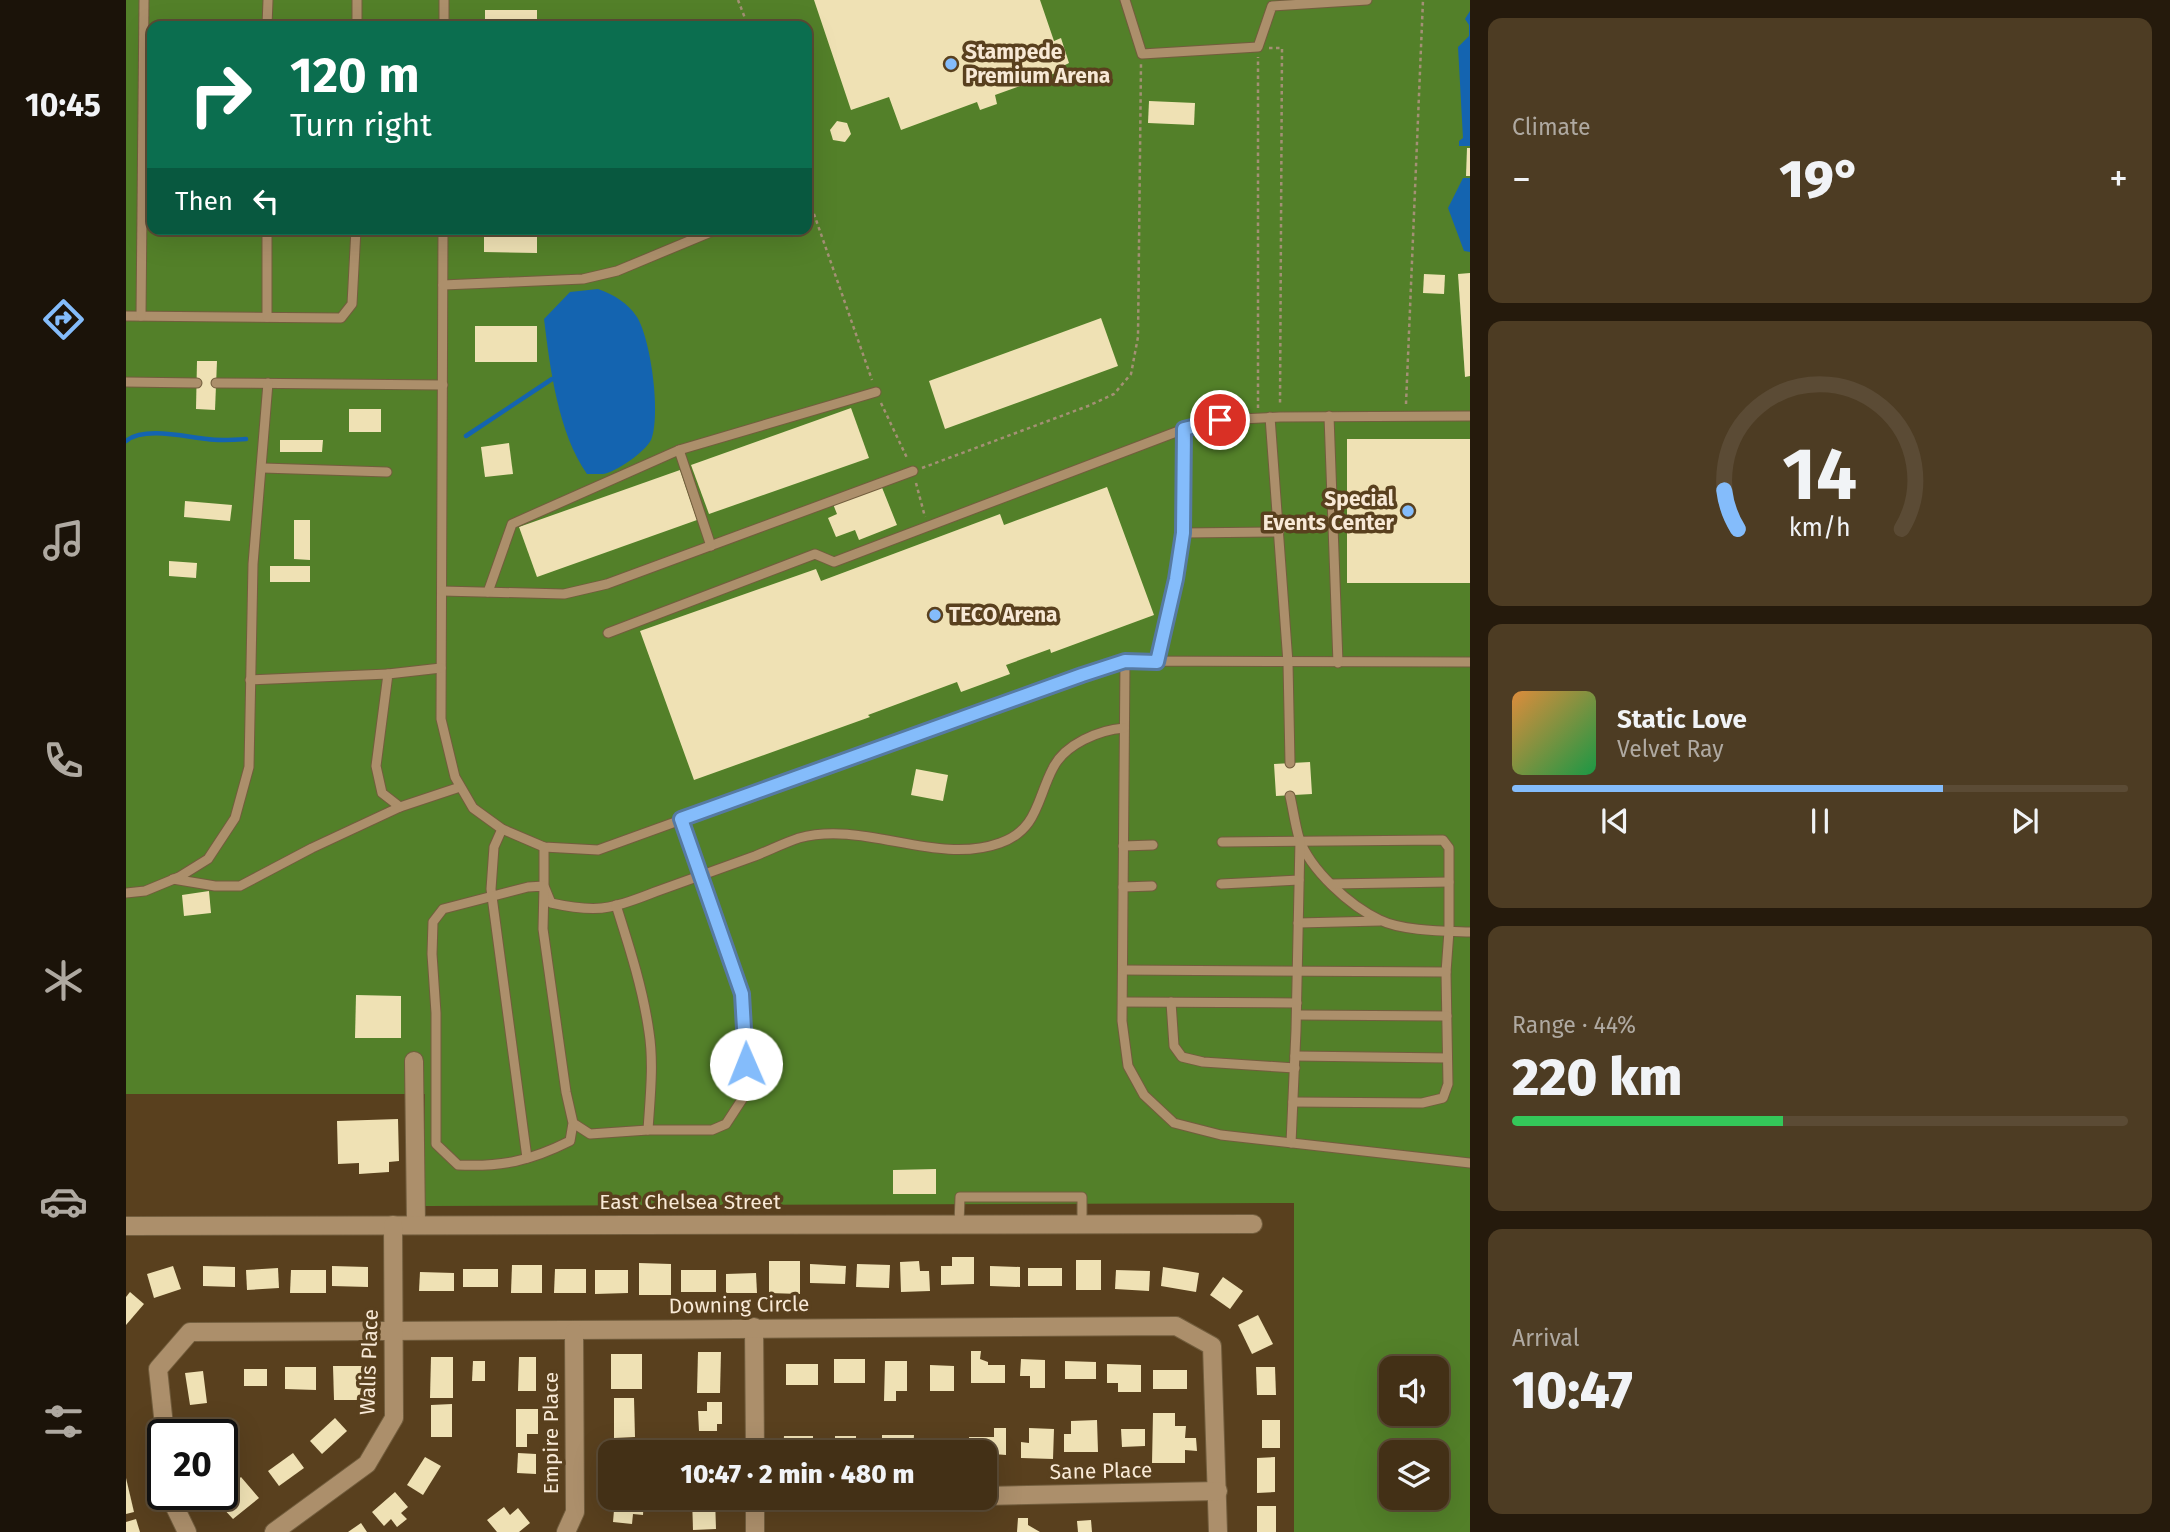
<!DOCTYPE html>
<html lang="en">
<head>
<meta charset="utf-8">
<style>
	body { margin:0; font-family:"Fira Sans",sans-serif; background:#4d3c23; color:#f1f3f6; height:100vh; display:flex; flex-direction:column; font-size:26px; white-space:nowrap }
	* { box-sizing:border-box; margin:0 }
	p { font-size:23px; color:#afa9a1 }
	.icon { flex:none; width:38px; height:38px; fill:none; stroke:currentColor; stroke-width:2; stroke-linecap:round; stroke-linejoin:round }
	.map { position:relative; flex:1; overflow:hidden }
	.drawer { display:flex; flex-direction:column; gap:18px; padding:18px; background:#251a0c; width:700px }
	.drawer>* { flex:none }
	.hud { position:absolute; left:21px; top:21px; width:665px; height:214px; border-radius:14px; box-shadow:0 7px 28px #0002,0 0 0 2px #5b4b35; background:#0b6e4f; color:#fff; overflow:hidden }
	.buttons { position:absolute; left:1253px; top:1356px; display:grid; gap:14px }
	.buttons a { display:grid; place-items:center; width:70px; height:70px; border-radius:14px; background:#433016; box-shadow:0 7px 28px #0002,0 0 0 2px #5b4b35; font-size:35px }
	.speed { position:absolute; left:21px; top:1419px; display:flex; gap:14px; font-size:35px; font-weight:700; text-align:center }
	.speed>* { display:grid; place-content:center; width:91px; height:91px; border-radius:50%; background:#433016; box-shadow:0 7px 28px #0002,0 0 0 2px #5b4b35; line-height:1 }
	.speed .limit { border:4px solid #111; border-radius:10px; background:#fff; color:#111 }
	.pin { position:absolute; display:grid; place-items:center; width:60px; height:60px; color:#fff; margin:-30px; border:4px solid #fff; border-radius:50%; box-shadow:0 2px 7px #0007 }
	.me { position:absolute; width:77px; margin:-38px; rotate:359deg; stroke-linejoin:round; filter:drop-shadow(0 0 5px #0008) }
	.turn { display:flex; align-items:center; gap:24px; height:147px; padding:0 28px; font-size:32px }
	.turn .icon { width:91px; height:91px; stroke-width:2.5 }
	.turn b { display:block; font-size:49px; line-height:60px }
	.then { display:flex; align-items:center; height:66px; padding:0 28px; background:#0003; gap:14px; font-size:26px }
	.big { font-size:52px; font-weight:800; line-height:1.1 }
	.drawer .card { flex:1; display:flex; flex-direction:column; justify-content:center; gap:10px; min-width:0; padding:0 24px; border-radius:14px; background:#4d3c23 }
	.drawer .dial { align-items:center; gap:0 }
	.dial svg { height:182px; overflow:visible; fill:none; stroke:#5b4b35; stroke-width:7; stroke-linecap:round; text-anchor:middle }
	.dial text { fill:#f1f3f6; stroke:none }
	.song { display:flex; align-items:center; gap:21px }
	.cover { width:84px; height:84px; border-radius:10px; background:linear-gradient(135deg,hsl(30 70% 55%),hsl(140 70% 35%)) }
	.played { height:7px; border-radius:4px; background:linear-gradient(90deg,#84bcfb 70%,#5b4b35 70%) }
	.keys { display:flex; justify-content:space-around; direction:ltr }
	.heat { display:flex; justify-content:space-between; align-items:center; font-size:38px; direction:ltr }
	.charge { height:10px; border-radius:5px; background:linear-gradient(90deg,#34c759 44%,#5b4b35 0) }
	.trip { position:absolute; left:472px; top:1440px; width:399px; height:70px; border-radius:14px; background:#433016; box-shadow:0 7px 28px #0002,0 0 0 2px #5b4b35; font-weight:800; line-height:70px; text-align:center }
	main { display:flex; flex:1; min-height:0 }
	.dock { display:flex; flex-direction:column; width:126px; justify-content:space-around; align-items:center; background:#1b1309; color:#afa9a1 }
	.dock .icon { width:49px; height:49px }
	.dock .current { color:#84bcfb }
	.dock b { font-size:32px; color:#f1f3f6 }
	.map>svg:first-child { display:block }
	.green { fill:#538029; fill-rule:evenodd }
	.water { fill:#1464b0 }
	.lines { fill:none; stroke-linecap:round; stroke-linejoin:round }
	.stream { stroke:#1464b0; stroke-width:4.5 }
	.building { fill:#efe1b4 }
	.lane-casing { stroke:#725d3d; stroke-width:11 }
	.street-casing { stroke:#725d3d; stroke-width:20 }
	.path { stroke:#a49075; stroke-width:2.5; stroke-dasharray:3.5 3.5; stroke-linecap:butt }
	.lane { stroke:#ac8f6b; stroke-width:9 }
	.street { stroke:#ac8f6b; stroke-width:18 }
	.route-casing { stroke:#567aa3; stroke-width:18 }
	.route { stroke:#84bcfb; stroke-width:12 }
	.poi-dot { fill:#84bcfb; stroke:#59401e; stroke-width:2.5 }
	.labels { text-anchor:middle; stroke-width:7; stroke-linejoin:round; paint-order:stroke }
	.poi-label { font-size:21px; font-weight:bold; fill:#f8e9d6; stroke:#59401e; text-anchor:start }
	.street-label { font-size:21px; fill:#f8e9d6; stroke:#59401e }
</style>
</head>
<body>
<main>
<nav class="dock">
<b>10:45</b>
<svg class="icon current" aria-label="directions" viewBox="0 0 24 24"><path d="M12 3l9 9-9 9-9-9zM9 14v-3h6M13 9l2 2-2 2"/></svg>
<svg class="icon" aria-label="music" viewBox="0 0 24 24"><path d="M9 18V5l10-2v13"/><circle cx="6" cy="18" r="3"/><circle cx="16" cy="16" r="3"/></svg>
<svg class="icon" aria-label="phone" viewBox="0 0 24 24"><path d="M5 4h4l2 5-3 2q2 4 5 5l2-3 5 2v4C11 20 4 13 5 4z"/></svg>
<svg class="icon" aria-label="climate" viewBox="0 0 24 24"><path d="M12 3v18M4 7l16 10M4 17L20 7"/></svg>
<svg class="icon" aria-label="car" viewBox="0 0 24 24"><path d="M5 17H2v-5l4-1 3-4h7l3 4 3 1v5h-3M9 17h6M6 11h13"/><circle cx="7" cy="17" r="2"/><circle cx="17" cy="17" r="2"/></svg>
<svg class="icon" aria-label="filters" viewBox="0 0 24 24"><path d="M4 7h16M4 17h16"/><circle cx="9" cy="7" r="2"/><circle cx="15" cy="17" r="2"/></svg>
</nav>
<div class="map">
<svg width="1344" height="1532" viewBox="0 0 1344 1532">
	<rect width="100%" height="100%" fill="#59401e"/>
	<path class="green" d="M0,0H1344V1532H1168V1203L297,1206L299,1094H0ZM26,26H681V229H26ZM1265,1368H1311V1414H1265ZM1265,1452H1311V1498H1265Z"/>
	<g class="water">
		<path d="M1344,11V146H1333V141L1337,138L1332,47L1343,36V25L1339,19Z"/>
		<path d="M1337,178H1344V252L1338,251L1322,208Z"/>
		<path d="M472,289C488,295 501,302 511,317C525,340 535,415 525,440C519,452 490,472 477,474C472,474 466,474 461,474C432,433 424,368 418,319L444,292Z"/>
	</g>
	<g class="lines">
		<g class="stream">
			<path d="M340,436L426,379"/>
			<path d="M0,441C18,426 60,437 81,439C94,441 107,440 120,439"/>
		</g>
	</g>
	<g class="building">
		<path d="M688,0H914L928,41L935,38L943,63L937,66L938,70L869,95L871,104L854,110L851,102L775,130L763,97L725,110Z"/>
		<rect x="359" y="10" width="52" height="16"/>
		<path d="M1023,101L1069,103L1068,125L1022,123Z"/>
		<path d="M711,121L721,123L725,134L719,142L707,140L704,130Z"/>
		<path d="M1341,148H1344V176H1340Z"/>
		<path d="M358,229H411V253L358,252Z"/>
		<path d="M1344,273V376L1339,377L1332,274Z"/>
		<path d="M1298,274L1319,275L1318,294L1297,293Z"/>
		<path d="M975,318L992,366L819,429L803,381Z"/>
		<rect x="349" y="326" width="62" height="36"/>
		<path d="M71,361H91L89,410L70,409Z"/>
		<path d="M725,408L743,458L583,514L565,465Z"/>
		<rect x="223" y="409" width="32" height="23"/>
		<rect x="1221" y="439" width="123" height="144"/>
		<path d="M154,440H197L196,452H154Z"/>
		<path d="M383,443L387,474L359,477L355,447Z"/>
		<path d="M554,470L571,520L411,577L393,527Z"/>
		<path d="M755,485L771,525L733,540L729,530L710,537L702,518L711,514L707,504Z"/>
		<path d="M981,487L1028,615L925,653L924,649L880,665L884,674L835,692L831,682L742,715L744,717L568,780L514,631L690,569L695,581L874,514L878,525Z"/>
		<path d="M59,501L106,505L104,521L58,517Z"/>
		<path d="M168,520H184V560L168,559Z"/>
		<path d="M43,561L71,563L70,578L43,576Z"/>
		<rect x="144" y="566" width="40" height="16"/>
		<path d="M1184,762L1186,794L1150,796L1148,764Z"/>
		<path d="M790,769L822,775L817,801L785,795Z"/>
		<path d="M83,891L85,913L58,916L56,895Z"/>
		<path d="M230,995L275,996V1038H229Z"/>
		<path d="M272,1119L273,1161L263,1162V1172L233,1174V1163L212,1164L211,1121Z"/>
		<path d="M810,1169V1194H767V1170Z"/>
		<path d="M826,1257H848V1284L815,1285V1266H826Z"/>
		<rect x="950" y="1260" width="25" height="30"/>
		<path d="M643,1261H674V1294L643,1293Z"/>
		<path d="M793,1261L794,1271H803L804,1291L775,1292L774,1262Z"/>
		<path d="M513,1263L545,1264V1295H513Z"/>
		<path d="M684,1264L720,1266L719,1284L684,1283Z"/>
		<path d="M731,1264L764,1265L763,1288L730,1287Z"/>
		<path d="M386,1265H416V1293H385Z"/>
		<path d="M47,1266L55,1289L28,1298L21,1274Z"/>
		<path d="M77,1266L109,1267V1287L77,1286Z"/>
		<path d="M206,1266L242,1267V1287L206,1286Z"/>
		<path d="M864,1266L894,1267V1287L864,1286Z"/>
		<path d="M1037,1267L1073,1273L1070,1292L1035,1286Z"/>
		<path d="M152,1268L153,1288L121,1290L120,1270Z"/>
		<rect x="902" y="1268" width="34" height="18"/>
		<rect x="337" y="1269" width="35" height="18"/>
		<path d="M429,1269H460V1293H428Z"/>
		<path d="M165,1270H200V1293H164Z"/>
		<path d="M469,1270H502V1293L469,1294Z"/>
		<rect x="555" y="1270" width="35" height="22"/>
		<path d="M990,1270L1024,1271L1023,1291L989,1289Z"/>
		<path d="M294,1272L328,1273V1291H293Z"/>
		<path d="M630,1273L631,1293H600V1274Z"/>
		<path d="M1097,1277L1117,1291L1104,1309L1084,1295Z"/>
		<path d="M4,1292L18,1304L0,1325V1297Z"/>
		<path d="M1132,1315L1147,1344L1126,1354L1112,1325Z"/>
		<path d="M845,1351H855L854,1359L862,1362V1365H879V1383H845Z"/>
		<path d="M572,1352H595L594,1393H571Z"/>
		<rect x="485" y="1354" width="31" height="35"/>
		<path d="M305,1357H327V1398H304Z"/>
		<path d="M393,1357H410V1391H392Z"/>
		<rect x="708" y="1359" width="31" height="24"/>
		<path d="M895,1359L919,1360V1388H904V1376H894Z"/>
		<path d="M347,1361H359V1381H346Z"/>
		<path d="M759,1361H781V1391H770V1401H758Z"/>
		<path d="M939,1361L970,1362V1379H939Z"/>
		<rect x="660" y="1364" width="32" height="21"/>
		<path d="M981,1364L1015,1365V1392H992V1383H981Z"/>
		<path d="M804,1365L828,1366V1391H804Z"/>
		<path d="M207,1366H238L239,1400H208Z"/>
		<path d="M159,1367H190V1390L159,1389Z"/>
		<path d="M1130,1367H1149L1150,1395H1131Z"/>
		<rect x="118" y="1369" width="23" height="17"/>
		<rect x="1027" y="1370" width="34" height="19"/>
		<path d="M77,1371L81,1403L64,1405L59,1373Z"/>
		<path d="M488,1398H508L509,1437L488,1438Z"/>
		<path d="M581,1402H596V1424H591V1431H573L572,1411H581Z"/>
		<path d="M326,1404V1437H305V1405Z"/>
		<path d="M390,1409H412V1434H401V1447H390Z"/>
		<path d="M1027,1413H1049V1426H1060L1059,1438H1070L1071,1451L1059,1450V1463H1026Z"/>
		<path d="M209,1418L221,1431L196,1454L184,1441Z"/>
		<path d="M971,1420L972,1452H938V1434H945V1421Z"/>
		<rect x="1136" y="1420" width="18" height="28"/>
		<path d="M92,1423L94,1435H74L73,1426Z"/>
		<path d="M868,1428H880V1455L843,1452V1437H868Z"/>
		<path d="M903,1428L928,1429L927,1459L895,1458V1442L903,1443Z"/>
		<path d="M995,1429H1019V1446L996,1447Z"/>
		<path d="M756,1435H788L787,1452H756Z"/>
		<path d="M658,1436H687V1452H657Z"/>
		<rect x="709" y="1436" width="21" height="16"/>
		<path d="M800,1439H834L833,1452H800Z"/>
		<path d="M510,1449V1452H486V1450Z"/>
		<rect x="563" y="1449" width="28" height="3"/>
		<path d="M167,1453L178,1468L153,1486L142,1471Z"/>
		<path d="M392,1453L410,1454V1474L391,1473Z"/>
		<path d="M299,1457L315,1466L297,1495L281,1485Z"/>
		<path d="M1149,1457V1492L1131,1493V1458Z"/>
		<path d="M115,1477L133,1498L107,1519L95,1506L110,1494L105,1486Z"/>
		<path d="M0,1478L8,1512L0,1514Z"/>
		<path d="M269,1492L282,1507L275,1513L281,1519L271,1527L265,1519L258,1526L246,1512Z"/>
		<path d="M489,1498H518L517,1515L507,1514L506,1524L487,1522Z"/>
		<path d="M566,1498H589L590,1529L567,1530Z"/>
		<rect x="1131" y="1506" width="19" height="26"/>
		<path d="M378,1507L384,1515L392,1508L404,1523L393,1532H371L361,1520Z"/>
		<path d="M892,1518H902V1525L914,1532H891Z"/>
		<path d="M10,1519L14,1532H0V1522Z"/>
		<path d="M965,1520L966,1532H952L951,1521Z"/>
		<path d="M235,1523L241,1532H222Z"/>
	</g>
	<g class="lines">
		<defs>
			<g id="lane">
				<path d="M999,0L1016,54L1132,47L1146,6L1241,0"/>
				<path d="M141,26L142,0"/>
				<path d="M231,26V0"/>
				<path d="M318,26V0"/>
				<path d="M317,229L315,719L329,777L347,808L376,829L418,847L472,850L956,675L999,661L1344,662"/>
				<path d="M317,285L457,279L491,271L592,229"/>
				<path d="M0,316L215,318L226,304L230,229"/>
				<path d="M15,316L18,0"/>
				<path d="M141,317V229"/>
				<path d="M0,382L71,383"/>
				<path d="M90,383L317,385"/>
				<path d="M1203,416L1212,663"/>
				<path d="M1144,417L1162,663L1164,763"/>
				<path d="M553,450L750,392"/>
				<path d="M137,468L261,472"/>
				<path d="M1057,533L1153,532"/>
				<path d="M316,591L438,594L481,584L787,471"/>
				<path d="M362,592L386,524L553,450L585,546"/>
				<path d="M482,633L689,554L708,562L1058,429L1094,420L1154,417L1344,416"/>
				<path d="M999,661L996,1021L1002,1066L1018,1095L1048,1123L1095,1135L1344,1163"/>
				<path d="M1031,662L1050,579L1057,533L1058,429"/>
				<path d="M315,668L262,674L250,766L256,793L274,807L334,787"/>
				<path d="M124,680L262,674"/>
				<path d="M1164,796C1167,809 1169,824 1173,838C1184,870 1224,906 1254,920C1276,931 1319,931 1344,932"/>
				<path d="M376,829L368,847L365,889L401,1158"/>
				<path d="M1096,842L1317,840L1323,848V931L1320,972"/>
				<path d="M997,846L1027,845"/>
				<path d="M418,847V886L425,903C443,907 465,911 483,907C498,904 514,898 529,892C562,880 596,868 629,856C644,850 658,843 673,838C738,820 810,866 874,843C912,830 911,798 927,768C939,744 973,730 998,728"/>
				<path d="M47,879L89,886H114L186,848L274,807"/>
				<path d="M1095,884L1173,880"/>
				<path d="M1205,884L1323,882"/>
				<path d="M997,887L1026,886"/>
				<path d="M0,893L19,891L53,877L82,859L109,818L123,767L127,564L142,383"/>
				<path d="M490,905C503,946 517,989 523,1032C528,1064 524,1098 522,1130"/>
				<path d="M1172,923L1254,921"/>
				<path d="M997,970L1320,972L1322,1084L1317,1098L1296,1103L1167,1102"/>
				<path d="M997,1002L1171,1003"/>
				<path d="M1045,1002L1048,1046L1056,1057L1077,1062L1169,1068"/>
				<path d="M1171,1015L1321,1016"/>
				<path d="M1169,1056L1321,1058"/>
				<path d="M447,1123L444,1141C404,1161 376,1167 332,1165L310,1144V1013L306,954L307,922L317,909L402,887L418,886L417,929L440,1092L447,1123L464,1134L522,1130H586L600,1124L617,1098L620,1064L616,994L555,819"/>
				<path d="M1165,1143L1170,1030L1174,840"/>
				<path d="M833,1224L834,1197H956V1224"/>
			</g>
			<g id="street">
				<path d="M288,1061L290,1224"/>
				<path d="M0,1226L1127,1224"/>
				<path d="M628,1327L629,1452"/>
				<path d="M39,1435L32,1369L64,1332C393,1332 721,1327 1050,1326L1086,1346L1092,1532"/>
				<path d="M46,1494L47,1503L61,1532"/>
				<path d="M859,1496L1092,1491"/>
				<path d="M629,1498V1532"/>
				<path d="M629,1501L757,1498"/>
				<path d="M148,1532L241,1464L268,1418L267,1225"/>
				<path d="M440,1532L449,1512L448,1332"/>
			</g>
		</defs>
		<use href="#lane" class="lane-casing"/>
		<use href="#street" class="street-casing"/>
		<g class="path">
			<path d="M612,0L622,26"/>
			<path d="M1143,48H1156L1154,406"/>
			<path d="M681,194L746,380"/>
			<path d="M755,403L782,460"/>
			<path d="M1280,404L1297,0"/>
			<path d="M1132,408V57"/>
			<path d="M796,468L962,406L988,394L1005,374L1012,337L1015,63"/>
			<path d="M790,483L799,517"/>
		</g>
		<use href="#lane" class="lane"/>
		<use href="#street" class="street"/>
	</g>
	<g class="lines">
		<defs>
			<path id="route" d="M620,1064L616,994L555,819L956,675L999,661L1031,662L1050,579L1057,533L1058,429L1094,420"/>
		</defs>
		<use href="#route" class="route-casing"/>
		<use href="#route" class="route"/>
	</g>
	<g class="poi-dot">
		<circle cx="825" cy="64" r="7"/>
		<circle cx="1282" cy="511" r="7"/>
		<circle cx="809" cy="615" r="7"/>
	</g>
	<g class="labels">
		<g class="poi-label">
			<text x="839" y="59">Stampede<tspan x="839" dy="24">Premium Arena</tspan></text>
			<text x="1268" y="506" text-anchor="end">Special<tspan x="1268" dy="24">Events Center</tspan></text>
			<text x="823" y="622">TECO Arena</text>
		</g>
		<g class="street-label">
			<text x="564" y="1209">East Chelsea Street</text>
			<text transform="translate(613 1305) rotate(-1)" y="7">Downing Circle</text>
			<text transform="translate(243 1362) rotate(-88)" y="7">Walis Place</text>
			<text transform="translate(425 1433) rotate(-90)" y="7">Empire Place</text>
			<text transform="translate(975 1471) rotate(-1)" y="7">Sane Place</text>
		</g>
	</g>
</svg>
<div class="buttons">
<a><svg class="icon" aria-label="sound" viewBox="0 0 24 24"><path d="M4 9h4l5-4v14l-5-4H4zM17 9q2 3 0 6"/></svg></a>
<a><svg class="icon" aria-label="layers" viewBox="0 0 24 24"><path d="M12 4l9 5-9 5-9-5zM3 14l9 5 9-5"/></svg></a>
</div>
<div class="speed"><div class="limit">20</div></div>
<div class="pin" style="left:1094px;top:420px;background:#d93025"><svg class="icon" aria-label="arrive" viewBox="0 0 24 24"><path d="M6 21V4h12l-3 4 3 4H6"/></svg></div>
<svg class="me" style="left:620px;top:1064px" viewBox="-20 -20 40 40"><circle r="19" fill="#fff"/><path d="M0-13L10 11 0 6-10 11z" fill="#84bcfb"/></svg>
<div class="trip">10:47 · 2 min · 480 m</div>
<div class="hud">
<div class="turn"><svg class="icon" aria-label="right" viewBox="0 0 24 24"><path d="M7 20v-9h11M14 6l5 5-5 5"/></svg><div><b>120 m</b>Turn right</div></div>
<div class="then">Then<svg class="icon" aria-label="left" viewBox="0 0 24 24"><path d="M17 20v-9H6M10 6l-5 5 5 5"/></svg></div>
</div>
</div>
<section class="drawer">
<div class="card"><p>Climate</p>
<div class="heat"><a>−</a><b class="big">19°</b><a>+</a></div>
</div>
<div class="card dial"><svg viewBox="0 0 100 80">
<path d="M14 69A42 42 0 1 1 86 69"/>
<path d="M14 69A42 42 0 0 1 8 52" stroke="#84bcfb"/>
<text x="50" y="56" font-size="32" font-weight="700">14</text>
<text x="50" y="72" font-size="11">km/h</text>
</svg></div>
<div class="card">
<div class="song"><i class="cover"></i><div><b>Static Love</b><p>Velvet Ray</p></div></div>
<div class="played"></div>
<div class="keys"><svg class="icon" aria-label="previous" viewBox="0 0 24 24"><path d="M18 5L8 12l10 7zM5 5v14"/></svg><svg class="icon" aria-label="pause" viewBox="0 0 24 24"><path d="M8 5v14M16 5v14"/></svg><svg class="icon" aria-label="next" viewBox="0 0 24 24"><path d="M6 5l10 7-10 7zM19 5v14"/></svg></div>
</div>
<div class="card"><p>Range · 44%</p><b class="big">220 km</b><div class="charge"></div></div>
<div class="card"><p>Arrival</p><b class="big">10:47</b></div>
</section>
</main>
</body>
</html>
